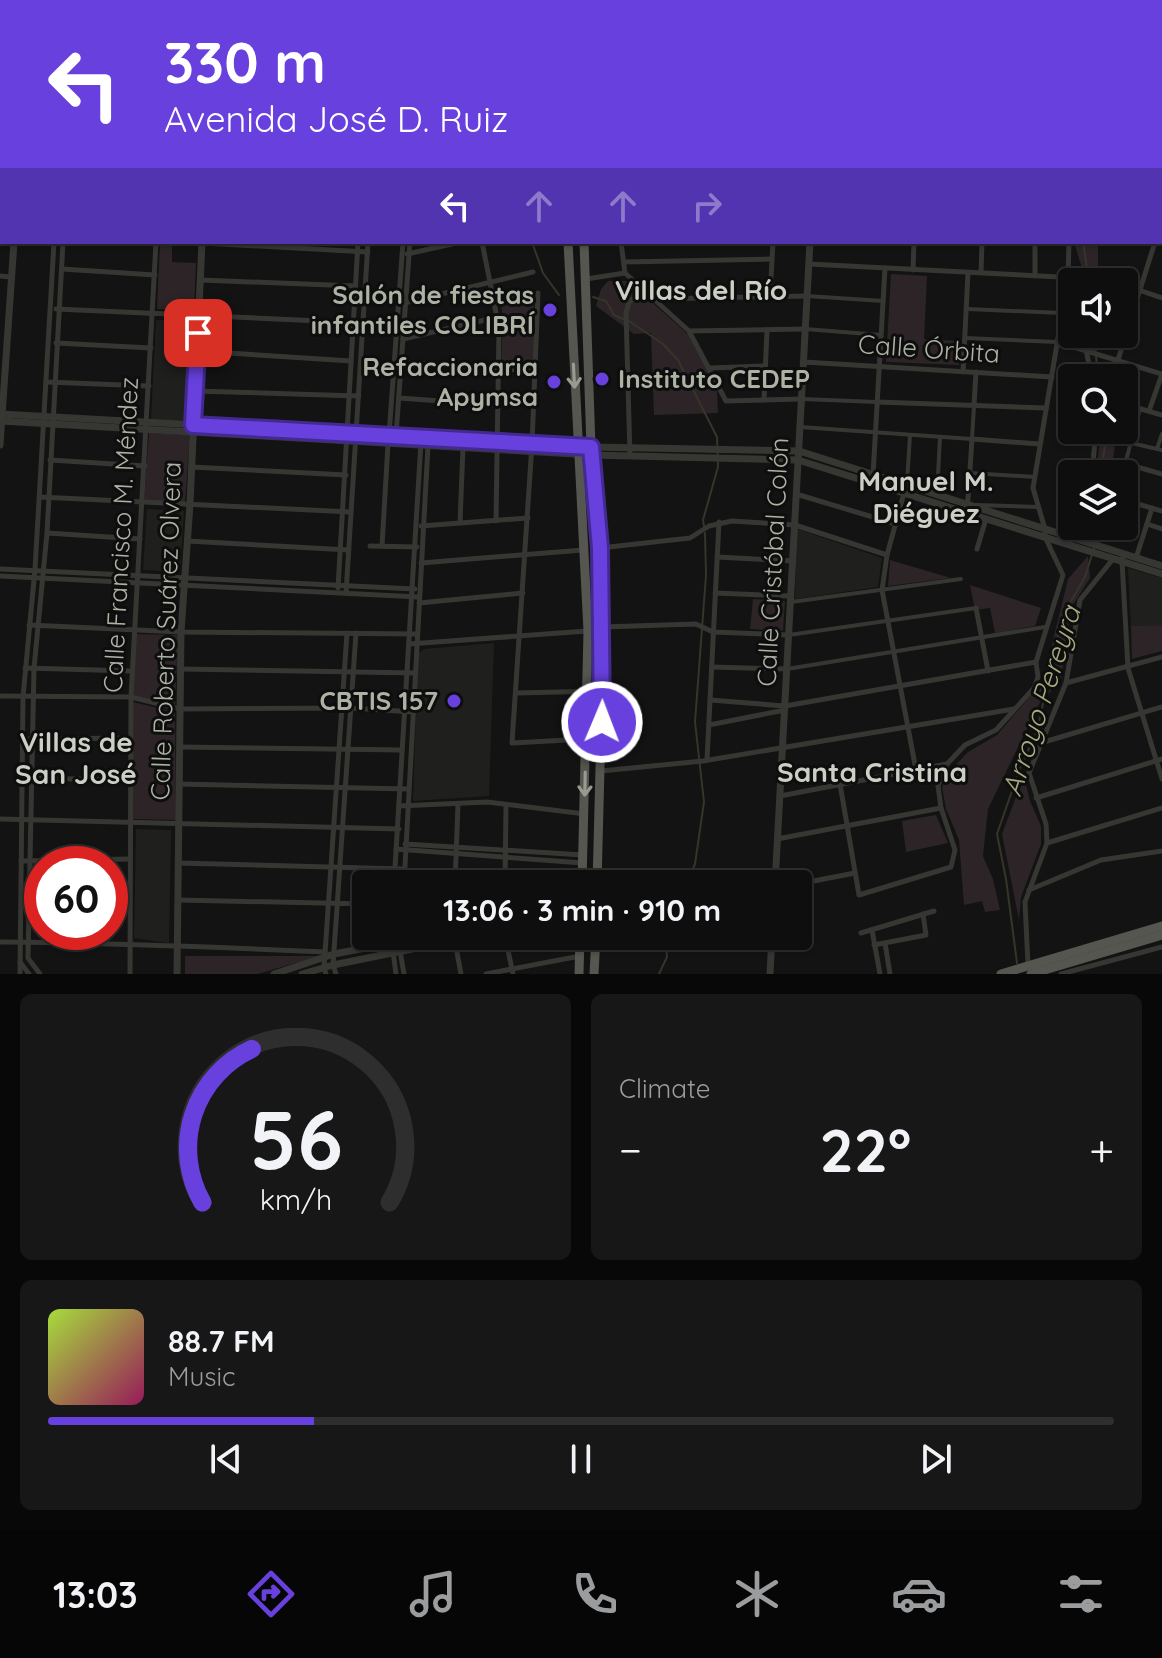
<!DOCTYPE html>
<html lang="en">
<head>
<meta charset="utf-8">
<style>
	body { margin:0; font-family:Quicksand,sans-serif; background:#171717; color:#f1f3f6; height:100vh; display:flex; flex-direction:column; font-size:30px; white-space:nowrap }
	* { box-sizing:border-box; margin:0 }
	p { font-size:26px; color:#9b9c9e }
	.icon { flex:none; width:44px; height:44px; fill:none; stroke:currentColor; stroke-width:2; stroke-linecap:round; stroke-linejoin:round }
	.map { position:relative; height:974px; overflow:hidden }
	.panel { display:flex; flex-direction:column; gap:20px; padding:20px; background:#080808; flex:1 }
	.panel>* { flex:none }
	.guide { position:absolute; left:0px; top:0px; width:1162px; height:244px; box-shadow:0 2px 6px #0004,0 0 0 2px #2e2e2e; background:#6740dd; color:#fff; overflow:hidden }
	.fabs { position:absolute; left:1058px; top:268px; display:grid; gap:16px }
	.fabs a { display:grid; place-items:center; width:80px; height:80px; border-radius:8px; background:#0e0e0e; box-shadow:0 2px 6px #0004,0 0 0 2px #2e2e2e; font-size:40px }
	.speed { position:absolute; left:24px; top:846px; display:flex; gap:16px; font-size:40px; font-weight:700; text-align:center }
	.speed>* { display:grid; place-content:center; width:104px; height:104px; border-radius:50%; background:#0e0e0e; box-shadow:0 2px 6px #0004,0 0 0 2px #2e2e2e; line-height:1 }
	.speed .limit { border:12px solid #d22; background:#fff; color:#111 }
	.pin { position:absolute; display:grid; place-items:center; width:68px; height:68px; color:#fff; margin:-34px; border-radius:16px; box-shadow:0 4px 12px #0006 }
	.me { position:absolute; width:88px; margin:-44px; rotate:1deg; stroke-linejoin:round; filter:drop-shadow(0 0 6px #0008) }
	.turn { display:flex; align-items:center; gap:28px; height:168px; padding:0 32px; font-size:36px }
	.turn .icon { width:104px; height:104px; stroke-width:2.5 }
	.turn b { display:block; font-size:56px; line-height:68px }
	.lanes { display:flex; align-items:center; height:76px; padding:0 32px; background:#0003; justify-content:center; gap:40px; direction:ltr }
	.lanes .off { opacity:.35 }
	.big { font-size:60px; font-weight:700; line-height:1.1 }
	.panel .card { flex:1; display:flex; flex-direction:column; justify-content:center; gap:12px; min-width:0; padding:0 28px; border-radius:12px; background:#171717 }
	.panel .dial { align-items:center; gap:0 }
	.dial svg { height:208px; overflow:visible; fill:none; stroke:#2e2e2e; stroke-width:7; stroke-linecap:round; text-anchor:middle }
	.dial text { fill:#f1f3f6; stroke:none }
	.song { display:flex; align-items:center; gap:24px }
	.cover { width:96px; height:96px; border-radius:12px; background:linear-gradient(135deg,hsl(80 70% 55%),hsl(330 70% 35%)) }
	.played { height:8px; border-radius:4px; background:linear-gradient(90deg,#6740dd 25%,#2e2e2e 25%) }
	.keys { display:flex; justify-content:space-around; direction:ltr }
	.heat { display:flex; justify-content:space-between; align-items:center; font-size:44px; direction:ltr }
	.panel .tiles { flex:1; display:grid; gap:20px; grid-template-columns:1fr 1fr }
	.card:last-child { grid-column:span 2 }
	.trip { position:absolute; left:352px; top:870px; width:460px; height:80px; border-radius:8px; background:#0e0e0e; box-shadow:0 2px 6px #0004,0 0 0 2px #2e2e2e; font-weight:700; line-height:80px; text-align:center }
	.tab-bar { display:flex; height:128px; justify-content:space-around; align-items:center; background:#060606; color:#9b9c9e }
	.tab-bar .icon { width:56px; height:56px }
	.tab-bar .current { color:#6740dd }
	.tab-bar b { font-size:36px; color:#f1f3f6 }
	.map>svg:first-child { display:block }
	.built { fill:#1f201e }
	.green { fill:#2c2427 }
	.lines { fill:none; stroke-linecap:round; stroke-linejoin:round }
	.stream { stroke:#35352a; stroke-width:2 }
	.pedestrian { stroke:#363733; stroke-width:4 }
	.minor { stroke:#363733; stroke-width:5 }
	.tertiary { stroke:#363733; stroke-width:7 }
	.secondary { stroke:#454741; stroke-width:8 }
	.primary { stroke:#54564f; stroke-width:9 }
	.oneway { stroke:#989b90 }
	.route-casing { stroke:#432a90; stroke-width:20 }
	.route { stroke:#6740dd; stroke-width:14 }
	.poi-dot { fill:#6740dd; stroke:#0d0e0d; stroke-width:3 }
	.labels { text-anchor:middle; stroke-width:6; stroke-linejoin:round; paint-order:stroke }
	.poi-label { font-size:26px; font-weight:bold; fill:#aeb2a5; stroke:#0d0e0d; text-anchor:end }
	.street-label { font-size:26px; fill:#aeb2a5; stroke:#0d0e0d }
	.neighbourhood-label { font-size:28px; font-weight:bold; fill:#cccfc5; stroke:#0d0e0d }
	.water-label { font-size:28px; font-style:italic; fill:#a7aa7f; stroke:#0d0e0d }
</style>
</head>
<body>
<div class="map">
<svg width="1162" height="974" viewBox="0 0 1162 974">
	<rect width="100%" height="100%" fill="#121312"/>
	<g class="built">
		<path d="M156,320L195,321L188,421L151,419Z"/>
		<path d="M147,509L184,511L180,572L143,570Z"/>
		<path d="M797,529L882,558L878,587L795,599Z"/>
		<path d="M1128,568L1162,578V625L1131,626Z"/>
		<path d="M494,643L489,796L413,801L418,654L424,649Z"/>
		<path d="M136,829L171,830L169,943L134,938Z"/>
	</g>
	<g class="green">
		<path d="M160,242H172V262L196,263L194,310L157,309Z"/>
		<path d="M1074,242H1098V276L1084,275Z"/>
		<path d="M891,274L927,276L924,339L961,341L959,365L886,362Z"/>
		<path d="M608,281H628L690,336L717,387L718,413L654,415L651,333L634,334L596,306L601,289Z"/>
		<path d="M534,291V368L501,367L503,317L500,299Z"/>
		<path d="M1101,430H1117L1111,474H1096Z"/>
		<path d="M149,433L190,435L185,503L144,500Z"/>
		<path d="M1088,556L1090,578L1071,608L1061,680L1039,704L988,809L983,856L993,879L1000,910L985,912L982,901L964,905L959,840L946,809L942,787L949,772L968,752L997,735L1043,681L1068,579Z"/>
		<path d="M890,560L951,578L888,586Z"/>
		<path d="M970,585L1041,608L1035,626L995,633L990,608L975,610Z"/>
		<path d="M753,599L785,601L783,631L750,629Z"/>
		<path d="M1162,625V651L1132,659L1131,626Z"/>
		<path d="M136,634L178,635L175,706L133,695Z"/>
		<path d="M133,702L175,712L176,820L132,819Z"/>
		<path d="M1024,776L1030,801L1041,826V844L1021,897L1019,920L1002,834Z"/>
		<path d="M936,815L948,843L906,852L902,821Z"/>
		<path d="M185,956H319L258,974H185Z"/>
	</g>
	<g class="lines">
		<g class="stream">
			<path d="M891,0L893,2"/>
			<path d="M1121,0L1122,2"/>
			<path d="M532,242L543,273L559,295"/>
			<path d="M1083,242L1089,282"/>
			<path d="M593,297L606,301L614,315L623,319"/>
			<path d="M629,321L663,344L678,360L717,437L718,467L703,520L704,526"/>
			<path d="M1094,334L1098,378"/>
			<path d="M1101,474L1107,430"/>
			<path d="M686,884L695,864L704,802L695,722L706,575L705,533"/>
			<path d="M1017,963L1006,879L997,834L1020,768L1037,731L1062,617L1085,577L1101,526"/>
			<path d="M659,974L667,957L665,936"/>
		</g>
		<g class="pedestrian">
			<path d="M807,296L883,301"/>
			<path d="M967,309L1062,313"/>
			<path d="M805,329L881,335"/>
			<path d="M965,338L1057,342"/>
			<path d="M802,399L877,402"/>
			<path d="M800,427L972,439L974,406"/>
			<path d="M1131,443L1162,450"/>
			<path d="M1157,449L1162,434"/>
			<path d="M1125,464L1140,409"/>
			<path d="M970,473L1035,477"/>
			<path d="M907,483L910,435"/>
			<path d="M937,495L940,437"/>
			<path d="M976,505L1038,507"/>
			<path d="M791,602L961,579"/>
			<path d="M789,635L976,608"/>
			<path d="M787,669L1045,627"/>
		</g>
		<g class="minor">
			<path d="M178,0L202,2"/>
			<path d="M515,0L516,2"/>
			<path d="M661,0L674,2"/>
			<path d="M979,0L986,2"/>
			<path d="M77,2L82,0"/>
			<path d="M116,2V0"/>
			<path d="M370,2V0"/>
			<path d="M480,2V0"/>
			<path d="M1101,2L1102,0"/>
			<path d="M0,11H2"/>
			<path d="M1160,37L1162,29"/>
			<path d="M0,59H2"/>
			<path d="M0,109H2"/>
			<path d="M0,158H2"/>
			<path d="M1160,198H1162"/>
			<path d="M0,207H2"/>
			<path d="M1160,226L1162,219"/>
			<path d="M482,242L499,328L496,521"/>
			<path d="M621,242L625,273"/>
			<path d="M1021,242L1035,243"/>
			<path d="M202,243L368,252"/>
			<path d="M407,254L461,242"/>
			<path d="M624,262L772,259"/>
			<path d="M809,264L1099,279L1112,282"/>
			<path d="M62,269L155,275"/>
			<path d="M913,270L914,242"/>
			<path d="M625,273L689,331L726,401L802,399"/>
			<path d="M981,273L982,242"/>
			<path d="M0,276L11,277"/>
			<path d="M1035,276V242"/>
			<path d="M586,279L625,273"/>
			<path d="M200,280L355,286"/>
			<path d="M1124,285L1162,298"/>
			<path d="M538,293L532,444L512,743L586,739"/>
			<path d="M770,296L773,242"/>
			<path d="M654,299L807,296"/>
			<path d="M404,303L533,272"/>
			<path d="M56,309L363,323"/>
			<path d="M689,331L805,329"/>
			<path d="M403,339L498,317"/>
			<path d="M1057,342L1162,374"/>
			<path d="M56,343L151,348"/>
			<path d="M1086,350L1092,378"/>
			<path d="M197,351L351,361"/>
			<path d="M1118,360L1155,242"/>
			<path d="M401,362L536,371"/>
			<path d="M804,362L1052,377"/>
			<path d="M710,368L765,366"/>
			<path d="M963,372L968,273"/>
			<path d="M46,382L149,386"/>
			<path d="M195,391L359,396"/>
			<path d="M399,398L496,405"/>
			<path d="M764,400L767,330"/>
			<path d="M877,402L1046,408"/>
			<path d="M1124,404L1162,415"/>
			<path d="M974,405L976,372"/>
			<path d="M1149,411L1162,374"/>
			<path d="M389,435L403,242"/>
			<path d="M396,435L410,242"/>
			<path d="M630,456L626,313L629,302L644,290"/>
			<path d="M50,460L145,466"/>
			<path d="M191,467L346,475"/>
			<path d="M1092,474L1096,430"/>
			<path d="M1118,474L1120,462L1162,474"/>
			<path d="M873,475L885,268"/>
			<path d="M904,493L887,555L882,590L916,770"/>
			<path d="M796,494L896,524"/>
			<path d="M40,497L351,512"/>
			<path d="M1124,500L1162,511"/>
			<path d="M967,513L972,439L1040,444"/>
			<path d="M460,523L463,447"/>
			<path d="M1147,524L1162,529"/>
			<path d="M421,526L528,518"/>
			<path d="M47,533L140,539"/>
			<path d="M1114,534L1115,526"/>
			<path d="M187,541L349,550"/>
			<path d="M1086,542L1088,526"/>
			<path d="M370,546L417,547"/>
			<path d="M382,546L388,444"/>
			<path d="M600,548L690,538L709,526L732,521L795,525L887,555"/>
			<path d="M977,549L986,519"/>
			<path d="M1124,554L1122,561L1128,668L1162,779"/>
			<path d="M717,557L793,561"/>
			<path d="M1136,558L1152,508"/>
			<path d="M421,563L583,550"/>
			<path d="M0,569L415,589"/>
			<path d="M0,576L419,597"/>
			<path d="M338,588L358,242"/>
			<path d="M346,593L368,242"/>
			<path d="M715,593L790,596"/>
			<path d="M419,603L523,593"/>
			<path d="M976,608L988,671"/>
			<path d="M29,625L181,632L417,634"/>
			<path d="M601,627L696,624L713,632L789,635"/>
			<path d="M409,644L587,631"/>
			<path d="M712,667L787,669"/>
			<path d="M25,668L132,671"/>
			<path d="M180,669L415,673"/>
			<path d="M1066,683L1162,657"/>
			<path d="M517,693L601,691"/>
			<path d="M0,696L131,697L180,709L351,708L413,712"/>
			<path d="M710,700L785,706L1036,662"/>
			<path d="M709,725L785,710"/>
			<path d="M23,739L130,738"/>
			<path d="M1044,742L1162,707"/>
			<path d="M180,747L402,750"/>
			<path d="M707,760L719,522"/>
			<path d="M601,771L703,761L1014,709"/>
			<path d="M23,778L130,780"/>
			<path d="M179,784L409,789"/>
			<path d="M840,784L859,895L951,867L955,850L941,808L938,786L947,764L965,745L996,730L1034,688L1038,677L1036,662L1063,575L1045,537V529L1033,488L1068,278L1069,242"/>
			<path d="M780,796L947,764"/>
			<path d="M1036,798L1162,759"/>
			<path d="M399,806L487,802L585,814"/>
			<path d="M0,819L399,829"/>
			<path d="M777,839L941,808"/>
			<path d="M1047,843L1162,808"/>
			<path d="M405,844L583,855"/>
			<path d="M396,849L583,863"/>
			<path d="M21,861L130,859"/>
			<path d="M178,863L404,869"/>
			<path d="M394,884L421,442"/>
			<path d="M404,884L428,446"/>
			<path d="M455,884L458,804"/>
			<path d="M505,884L506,805"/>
			<path d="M798,884L855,873"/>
			<path d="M1029,890L1101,860L1162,851"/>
			<path d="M178,900L366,904"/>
			<path d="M110,901H130"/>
			<path d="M27,903H42"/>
			<path d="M872,930L880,974"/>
			<path d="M861,933L934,911"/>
			<path d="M391,936L396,974"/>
			<path d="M401,936L400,951L404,974"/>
			<path d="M454,936L461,974"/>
			<path d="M505,936L513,974"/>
			<path d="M0,942C109,943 217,947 325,952"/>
			<path d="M885,943L890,974"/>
			<path d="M874,945L926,935L923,914"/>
			<path d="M20,962L29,974"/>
			<path d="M1028,965L1025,902L1047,843L1046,824L1029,773L1066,683L1080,600L1113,559"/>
			<path d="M20,974L23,697L35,569L54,242"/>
			<path d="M40,974L28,958L34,668L47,533L63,242"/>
			<path d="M130,974L131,697L156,242"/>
			<path d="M326,974L324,968L347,633"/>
			<path d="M336,974L333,965L356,633"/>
			<path d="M486,974L580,956"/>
			<path d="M1061,974L1162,947"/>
		</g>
		<g class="tertiary">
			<path d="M24,2V0"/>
			<path d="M214,2V0"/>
			<path d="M823,2V0"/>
			<path d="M1160,122L1162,123"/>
			<path d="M0,414L591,447L799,451L1162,566"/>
			<path d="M0,421L592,455L798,460L1162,574"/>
			<path d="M0,445L14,242"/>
			<path d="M775,884L810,242"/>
			<path d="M177,974L181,632L190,504L202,242"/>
			<path d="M274,974L334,954L429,936"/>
			<path d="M302,974L333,965L476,936"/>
			<path d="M770,974L772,936"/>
		</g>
		<g class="secondary">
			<path d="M0,224H2"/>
			<path d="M0,233H2"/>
		</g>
		<g class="primary">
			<path d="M556,0V2"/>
			<path d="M571,0V2"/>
			<path d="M568,242L588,631L582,884"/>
			<path d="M584,242L591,447L600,548L602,691L597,884"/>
			<path d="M579,974L580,936"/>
			<path d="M594,974L596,936"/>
			<path d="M1001,974L1162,926"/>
			<path d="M1031,974L1162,935"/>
		</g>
	</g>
	<defs><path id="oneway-shaft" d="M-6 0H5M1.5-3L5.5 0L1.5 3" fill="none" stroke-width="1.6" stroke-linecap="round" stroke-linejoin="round" transform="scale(2)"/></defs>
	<g class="oneway">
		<use href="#oneway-shaft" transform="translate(574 376) rotate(87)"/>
		<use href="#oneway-shaft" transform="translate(585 784) rotate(91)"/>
	</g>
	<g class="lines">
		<defs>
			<path id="route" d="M198,333L193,425L591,447L600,548L602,722"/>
		</defs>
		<use href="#route" class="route-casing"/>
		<use href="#route" class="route"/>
	</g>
	<g class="poi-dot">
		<circle cx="550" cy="310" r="8"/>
		<circle cx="602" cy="379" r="8"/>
		<circle cx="554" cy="382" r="8"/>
		<circle cx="454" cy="701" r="8"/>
	</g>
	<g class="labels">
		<g class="poi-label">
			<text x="534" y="304">Salón de fiestas<tspan x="534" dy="30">infantiles COLIBRÍ</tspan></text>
			<text x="538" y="376">Refaccionaria<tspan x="538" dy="30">Apymsa</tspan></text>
			<text x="618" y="388" text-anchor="start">Instituto CEDEP</text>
			<text x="438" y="710">CBTIS 157</text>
		</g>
		<g class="street-label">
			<text transform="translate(929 349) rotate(4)" y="9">Calle Órbita</text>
			<text transform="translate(121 535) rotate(-87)" y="9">Calle Francisco M. Méndez</text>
			<text transform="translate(773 562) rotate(-87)" y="9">Calle Cristóbal Colón</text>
			<text transform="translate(166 631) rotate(-88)" y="9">Calle Roberto Suárez Olvera</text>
		</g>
		<g class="neighbourhood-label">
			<text x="701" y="300">Villas del Río</text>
			<text x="926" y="491">Manuel M.<tspan x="926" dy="32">Diéguez</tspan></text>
			<text x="76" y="752">Villas de<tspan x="76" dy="32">San José</tspan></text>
			<text x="872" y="782">Santa Cristina</text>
		</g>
		<g class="water-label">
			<text transform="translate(1041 701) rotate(-72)" y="10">Arroyo Pereyra</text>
		</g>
	</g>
</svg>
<div class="fabs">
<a><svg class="icon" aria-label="sound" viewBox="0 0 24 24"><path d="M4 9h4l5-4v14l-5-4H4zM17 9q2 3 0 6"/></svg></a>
<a><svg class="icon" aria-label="search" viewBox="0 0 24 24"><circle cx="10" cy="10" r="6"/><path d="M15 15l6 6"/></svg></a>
<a><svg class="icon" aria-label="layers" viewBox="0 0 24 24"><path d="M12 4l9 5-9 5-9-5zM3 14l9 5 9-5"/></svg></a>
</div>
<div class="speed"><div class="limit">60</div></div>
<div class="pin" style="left:198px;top:333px;background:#d93025"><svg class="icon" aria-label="arrive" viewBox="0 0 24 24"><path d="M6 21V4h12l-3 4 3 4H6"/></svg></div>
<svg class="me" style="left:602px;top:722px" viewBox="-20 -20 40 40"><circle r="17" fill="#6740dd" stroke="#fff" stroke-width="3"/><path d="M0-11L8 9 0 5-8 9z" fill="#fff"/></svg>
<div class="trip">13:06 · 3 min · 910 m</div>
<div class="guide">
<div class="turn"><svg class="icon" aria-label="left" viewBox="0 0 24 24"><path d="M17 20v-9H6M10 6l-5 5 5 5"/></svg><div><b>330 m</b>Avenida José D. Ruiz</div></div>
<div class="lanes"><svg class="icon" aria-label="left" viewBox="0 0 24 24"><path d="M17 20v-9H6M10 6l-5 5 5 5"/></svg><svg class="icon off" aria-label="ahead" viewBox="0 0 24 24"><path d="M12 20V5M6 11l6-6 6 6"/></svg><svg class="icon off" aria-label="ahead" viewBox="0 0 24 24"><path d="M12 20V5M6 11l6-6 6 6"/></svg><svg class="icon off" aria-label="right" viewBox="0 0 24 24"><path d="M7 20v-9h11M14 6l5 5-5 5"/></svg></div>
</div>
</div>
<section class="panel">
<div class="tiles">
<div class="card dial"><svg viewBox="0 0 100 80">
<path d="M14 69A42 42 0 1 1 86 69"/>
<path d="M14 69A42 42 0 0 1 33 10" stroke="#6740dd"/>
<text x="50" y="56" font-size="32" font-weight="700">56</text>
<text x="50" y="72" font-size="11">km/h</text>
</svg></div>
<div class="card"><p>Climate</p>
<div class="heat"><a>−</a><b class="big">22°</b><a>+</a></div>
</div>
<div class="card">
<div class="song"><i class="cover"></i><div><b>88.7 FM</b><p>Music</p></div></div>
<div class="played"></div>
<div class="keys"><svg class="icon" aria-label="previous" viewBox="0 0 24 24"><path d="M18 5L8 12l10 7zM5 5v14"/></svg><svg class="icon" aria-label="pause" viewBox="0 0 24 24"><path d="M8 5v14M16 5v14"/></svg><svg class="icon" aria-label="next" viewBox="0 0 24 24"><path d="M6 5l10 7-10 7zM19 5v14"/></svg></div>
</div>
</div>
</section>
<nav class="tab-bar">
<b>13:03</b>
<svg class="icon current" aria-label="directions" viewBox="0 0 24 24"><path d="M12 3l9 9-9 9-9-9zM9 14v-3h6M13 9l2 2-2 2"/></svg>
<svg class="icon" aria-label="music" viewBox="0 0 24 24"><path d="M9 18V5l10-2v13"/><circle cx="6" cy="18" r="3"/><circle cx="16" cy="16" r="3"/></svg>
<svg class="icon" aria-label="phone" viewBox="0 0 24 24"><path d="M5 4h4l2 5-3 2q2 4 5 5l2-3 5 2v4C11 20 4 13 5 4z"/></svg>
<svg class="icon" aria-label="climate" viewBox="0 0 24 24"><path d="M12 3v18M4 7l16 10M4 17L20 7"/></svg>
<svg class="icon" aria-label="car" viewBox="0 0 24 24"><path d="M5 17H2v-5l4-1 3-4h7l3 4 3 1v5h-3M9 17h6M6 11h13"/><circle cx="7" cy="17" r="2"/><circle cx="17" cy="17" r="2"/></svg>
<svg class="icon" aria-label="filters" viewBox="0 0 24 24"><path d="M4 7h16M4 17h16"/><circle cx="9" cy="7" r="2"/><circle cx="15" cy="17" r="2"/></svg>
</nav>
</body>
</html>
